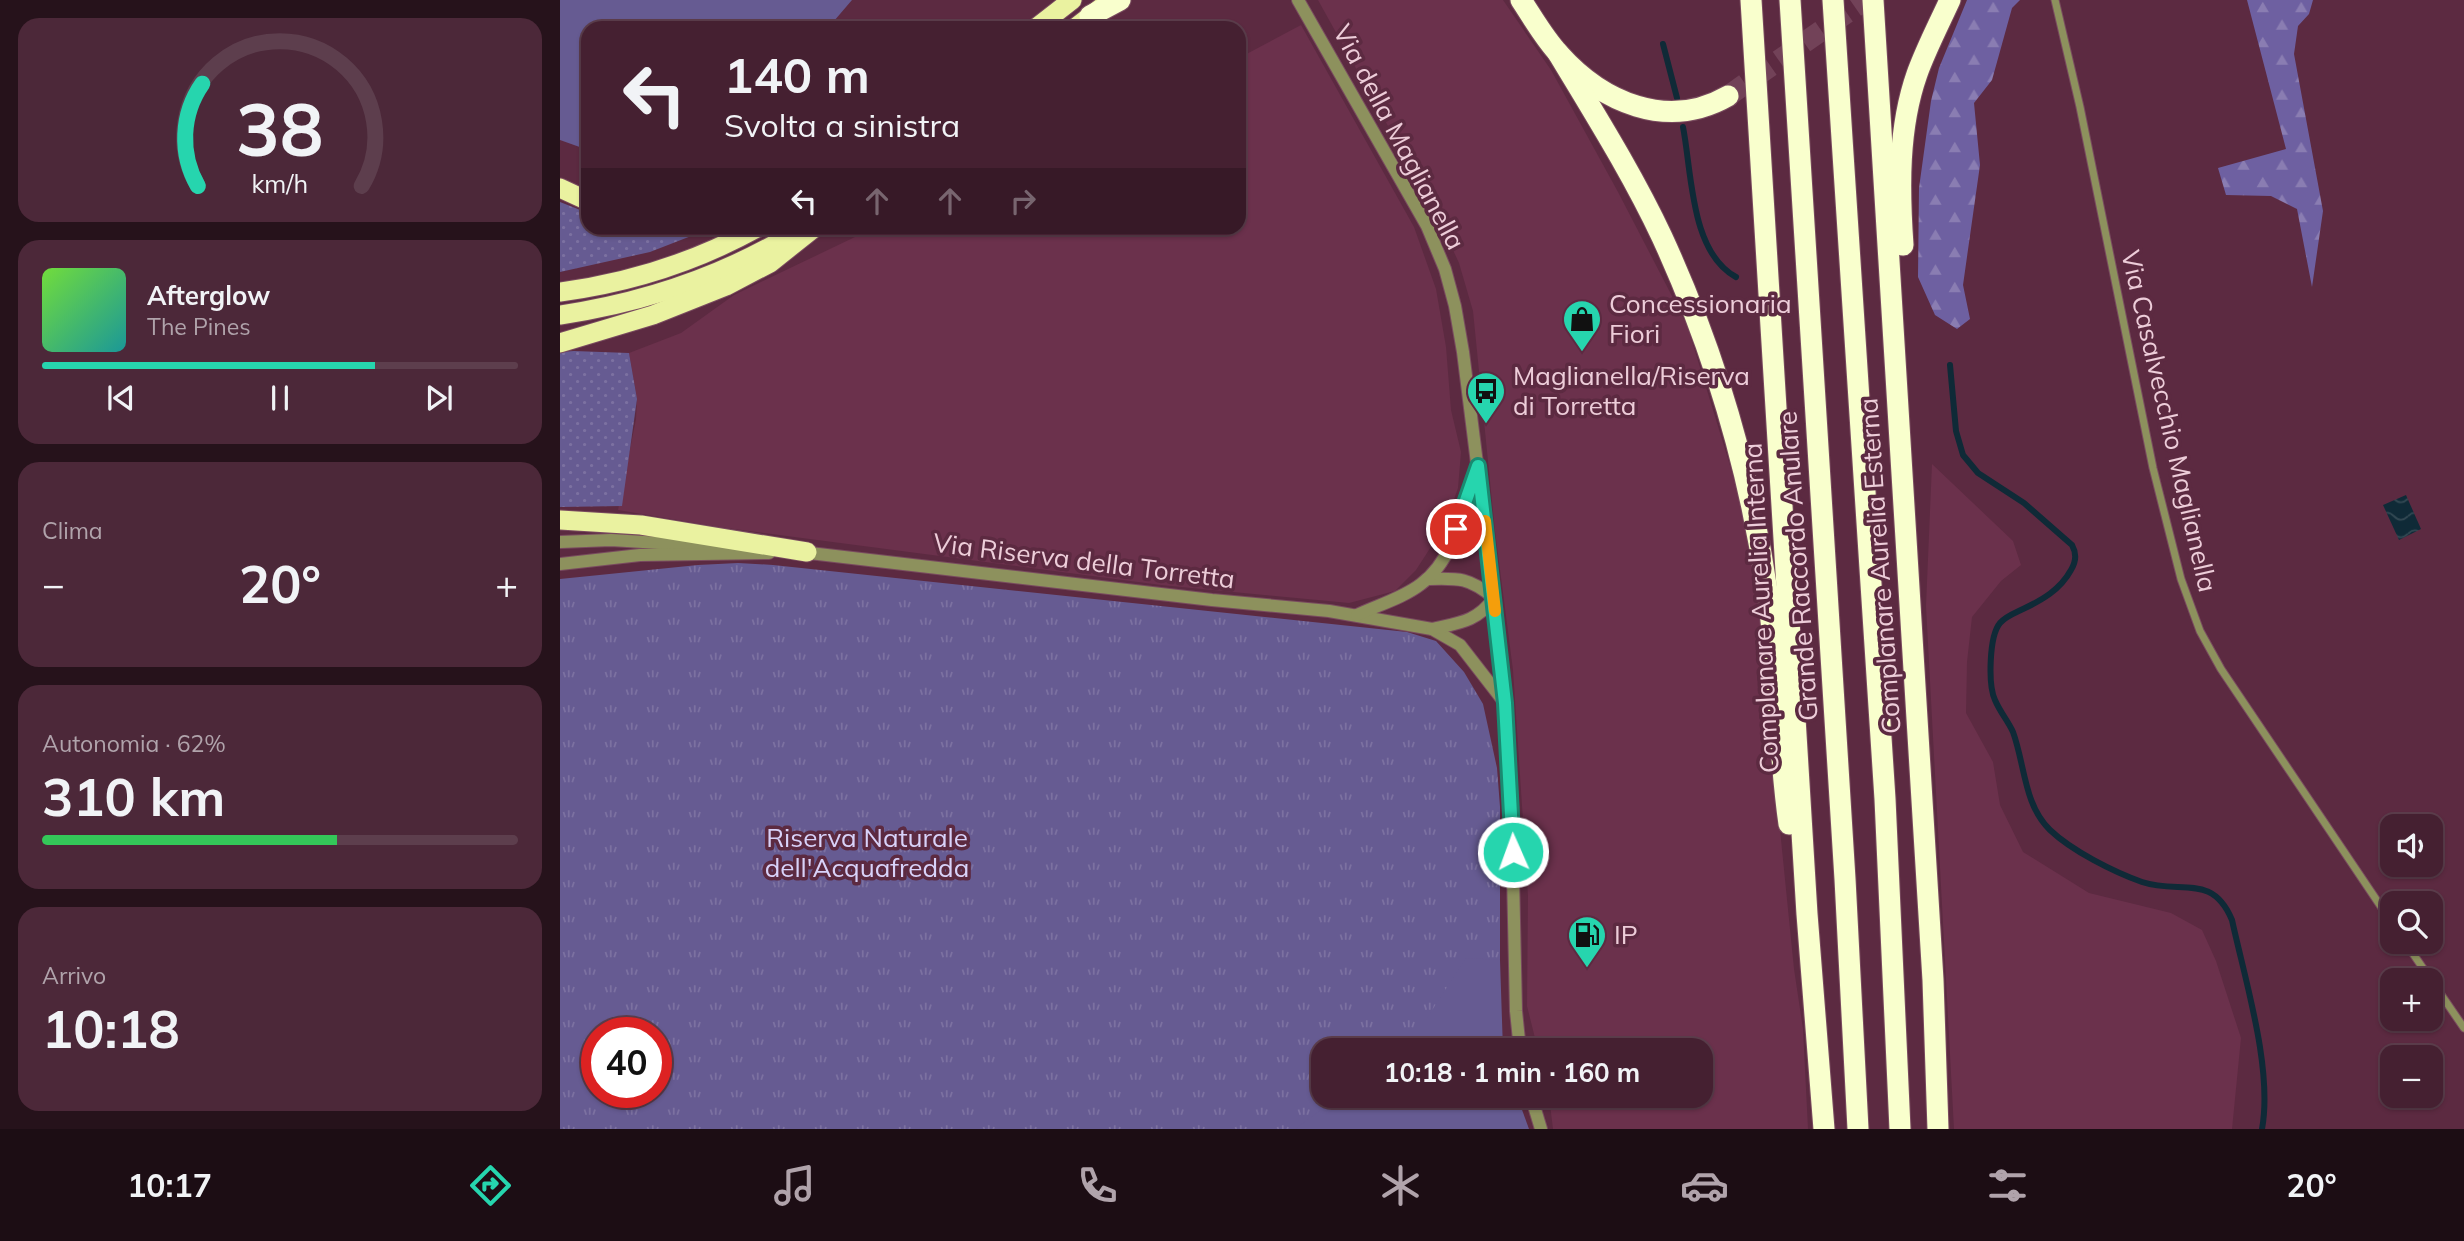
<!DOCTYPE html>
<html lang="it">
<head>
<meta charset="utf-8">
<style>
	body { margin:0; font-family:Mulish,sans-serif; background:#4c2839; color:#f1f3f6; height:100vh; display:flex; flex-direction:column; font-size:26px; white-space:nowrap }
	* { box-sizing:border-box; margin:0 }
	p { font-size:23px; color:#b0a3ab }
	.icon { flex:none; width:38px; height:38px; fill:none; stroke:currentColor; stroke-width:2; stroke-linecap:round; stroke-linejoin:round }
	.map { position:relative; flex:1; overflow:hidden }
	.side { display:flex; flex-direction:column; gap:18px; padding:18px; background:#26121b; width:560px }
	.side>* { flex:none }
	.banner { position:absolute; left:21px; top:21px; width:665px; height:214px; border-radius:21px; box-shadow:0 2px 5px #0004,0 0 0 2px #5d3e4d; background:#452031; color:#f1f3f6; overflow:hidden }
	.controls { position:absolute; left:1820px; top:814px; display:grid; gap:14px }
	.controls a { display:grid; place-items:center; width:63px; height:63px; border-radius:14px; background:#452031; box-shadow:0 2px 5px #0004,0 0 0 2px #5d3e4d; font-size:35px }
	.speed { position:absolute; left:21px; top:1017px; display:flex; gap:14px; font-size:35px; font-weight:700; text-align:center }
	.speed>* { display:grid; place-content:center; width:91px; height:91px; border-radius:50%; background:#452031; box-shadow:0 2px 5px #0004,0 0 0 2px #5d3e4d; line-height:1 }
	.speed .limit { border:10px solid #d22; background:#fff; color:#111 }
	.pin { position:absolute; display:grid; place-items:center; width:60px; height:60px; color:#fff; margin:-30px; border:4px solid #fff; border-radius:50%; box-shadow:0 2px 7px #0007 }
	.me { position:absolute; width:77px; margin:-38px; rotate:358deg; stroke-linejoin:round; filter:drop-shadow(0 0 5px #0008) }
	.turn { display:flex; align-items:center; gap:24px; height:147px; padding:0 28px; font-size:32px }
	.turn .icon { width:91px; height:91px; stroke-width:2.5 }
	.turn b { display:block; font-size:49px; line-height:60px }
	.lanes { display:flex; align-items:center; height:66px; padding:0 28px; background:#0003; justify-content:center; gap:35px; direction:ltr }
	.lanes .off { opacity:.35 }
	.big { font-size:52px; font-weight:700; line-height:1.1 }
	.side .tile { flex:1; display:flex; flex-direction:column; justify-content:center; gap:10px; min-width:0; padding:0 24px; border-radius:21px; background:#4c2839 }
	.side .dial { align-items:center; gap:0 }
	.dial svg { height:182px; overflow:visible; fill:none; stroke:#5d3e4d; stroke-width:7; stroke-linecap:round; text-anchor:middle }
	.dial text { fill:#f1f3f6; stroke:none }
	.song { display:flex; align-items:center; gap:21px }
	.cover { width:84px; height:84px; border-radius:10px; background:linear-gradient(135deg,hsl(100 70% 55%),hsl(180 70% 35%)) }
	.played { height:7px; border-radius:4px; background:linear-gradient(90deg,#26d5ae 70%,#5d3e4d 70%) }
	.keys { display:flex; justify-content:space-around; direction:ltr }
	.heat { display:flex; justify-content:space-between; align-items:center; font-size:38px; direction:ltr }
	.charge { height:10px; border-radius:5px; background:linear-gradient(90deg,#34c759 62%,#5d3e4d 0) }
	.trip { position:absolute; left:751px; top:1038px; width:402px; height:70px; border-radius:21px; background:#452031; box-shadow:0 2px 5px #0004,0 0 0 2px #5d3e4d; font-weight:700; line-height:70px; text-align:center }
	.menu { display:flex; height:112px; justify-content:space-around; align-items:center; background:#1c0d14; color:#b0a3ab }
	.menu .icon { width:49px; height:49px }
	.menu .on { color:#26d5ae }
	.menu b { font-size:32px; color:#f1f3f6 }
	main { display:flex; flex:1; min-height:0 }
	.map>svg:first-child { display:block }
	.built { fill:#6b314c }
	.grass { fill:url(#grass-dots) }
	.forest { fill:url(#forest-firs) }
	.park { fill:url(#park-tufts); fill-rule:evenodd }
	.garden { fill:#665b92 }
	.water { fill:url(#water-waves) }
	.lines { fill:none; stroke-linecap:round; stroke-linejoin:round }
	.stream { stroke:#0f2a37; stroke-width:6 }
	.motorway-tunnel { stroke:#724258; stroke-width:21; stroke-dasharray:21 10; stroke-linecap:butt }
	.minor-casing { stroke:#794b5f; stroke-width:9 }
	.tertiary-casing { stroke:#794b5f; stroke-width:14 }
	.trunk-casing { stroke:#794b5f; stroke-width:21 }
	.motorway-casing { stroke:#794b5f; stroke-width:23 }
	.minor { stroke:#8d915d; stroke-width:7 }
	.tertiary { stroke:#8d915d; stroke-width:12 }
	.trunk { stroke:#eaf2a0; stroke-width:19 }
	.motorway { stroke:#f9ffcd; stroke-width:21 }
	.route-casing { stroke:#198a71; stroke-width:18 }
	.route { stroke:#26d5ae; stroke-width:12 }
	.slow { stroke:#f59e0b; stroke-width:12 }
	.labels { text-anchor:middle; stroke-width:7; stroke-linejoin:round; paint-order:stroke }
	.street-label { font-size:26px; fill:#edcdd9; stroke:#5c2a41 }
	.poi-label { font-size:26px; fill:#edcdd9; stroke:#5c2a41; text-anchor:start }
	.park-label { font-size:26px; fill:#d8d2f9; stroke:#5c2a41 }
</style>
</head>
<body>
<main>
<section class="side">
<div class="tile dial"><svg viewBox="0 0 100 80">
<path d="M14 69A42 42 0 1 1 86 69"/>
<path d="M14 69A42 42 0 0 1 16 24" stroke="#26d5ae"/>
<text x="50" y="56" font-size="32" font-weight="700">38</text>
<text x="50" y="72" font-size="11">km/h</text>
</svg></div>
<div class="tile">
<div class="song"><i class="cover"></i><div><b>Afterglow</b><p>The Pines</p></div></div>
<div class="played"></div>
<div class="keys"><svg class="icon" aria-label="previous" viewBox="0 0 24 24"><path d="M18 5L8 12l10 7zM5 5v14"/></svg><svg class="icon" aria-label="pause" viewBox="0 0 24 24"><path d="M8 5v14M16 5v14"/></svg><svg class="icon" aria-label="next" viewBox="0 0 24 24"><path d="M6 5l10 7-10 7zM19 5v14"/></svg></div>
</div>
<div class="tile"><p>Clima</p>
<div class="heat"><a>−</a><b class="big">20°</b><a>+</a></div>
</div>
<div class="tile"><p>Autonomia · 62%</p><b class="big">310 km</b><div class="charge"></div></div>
<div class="tile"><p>Arrivo</p><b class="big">10:18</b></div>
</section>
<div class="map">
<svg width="1904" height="1129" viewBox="0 0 1904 1129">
	<defs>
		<pattern id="grass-dots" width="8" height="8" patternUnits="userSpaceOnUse" patternTransform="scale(1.75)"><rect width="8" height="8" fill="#665b92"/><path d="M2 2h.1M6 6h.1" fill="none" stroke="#7c71a1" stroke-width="1.8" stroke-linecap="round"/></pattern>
		<pattern id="forest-firs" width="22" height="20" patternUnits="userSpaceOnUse" patternTransform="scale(1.75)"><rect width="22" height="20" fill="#6e60a1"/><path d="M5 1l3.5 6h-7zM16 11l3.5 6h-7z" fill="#8a7db2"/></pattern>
		<pattern id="park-tufts" width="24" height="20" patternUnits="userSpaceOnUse" patternTransform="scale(1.75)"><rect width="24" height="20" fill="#665b92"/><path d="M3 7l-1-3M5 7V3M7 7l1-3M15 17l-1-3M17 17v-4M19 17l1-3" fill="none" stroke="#7c71a1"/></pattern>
		<pattern id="water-waves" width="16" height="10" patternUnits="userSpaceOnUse" patternTransform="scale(1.75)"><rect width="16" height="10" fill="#0f2a37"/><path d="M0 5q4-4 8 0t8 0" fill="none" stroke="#324853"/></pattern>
	</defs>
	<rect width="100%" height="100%" fill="#5c2a41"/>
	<g class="built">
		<path d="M758,0H943L991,70L1058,192L1127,325L1179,495L1199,585L1213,760L1234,969L1243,1029L1248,1129H993L989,1096H1141V1050H978L967,1006L968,896L953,670L935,531L913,311L899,263L873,207Z"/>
		<path d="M741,25L854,227L876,289L886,347L891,410L901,452L898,488L885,525L856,570L835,591L789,603L601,585L159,527L58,510L76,419L77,399L69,353L121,333L174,295L297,236L310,228H679V58Z"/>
		<path d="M1372,464L1453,541L1461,565L1441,581L1412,617L1407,662L1406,713L1433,762L1440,805L1463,852L1529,893L1611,913L1642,930L1656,961L1681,1038L1672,1129H1394L1366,606Z"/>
	</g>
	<g class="grass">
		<path d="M0,202L28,213V228H104L144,231L90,252L0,272Z"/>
		<path d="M14,351L69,353L77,399L62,506L0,507V352Z"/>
	</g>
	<g class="forest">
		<path d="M1407,0H1460L1452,8L1432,80L1414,103L1420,165L1403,285L1410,319L1397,329L1375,315L1358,277L1359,188L1371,101L1379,68Z"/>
		<path d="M1687,0H1753L1749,14L1738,26L1734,54L1763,211L1752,287L1737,209L1711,196L1666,195L1658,168L1726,149Z"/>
	</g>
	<path class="park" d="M178,563L213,565L847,632L876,641L904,672L923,704L937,768L940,807V1020L943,1050H763V1096H955L967,1129H0V579L138,565ZM37,1032H96V1092H37Z"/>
	<g class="garden">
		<path d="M0,0H292L268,28H28V150L0,140Z"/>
		<path d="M906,958L940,960L943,1050H833L867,1018Z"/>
		<path d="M780,1096H957L969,1129H735Z"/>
	</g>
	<path class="water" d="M1846,495L1861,529L1839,540L1823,505Z"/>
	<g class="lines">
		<g class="stream">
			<path d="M1103,44L1117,98"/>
			<path d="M1123,127C1132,172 1130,252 1176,277"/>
			<path d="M1390,365L1396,431L1403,455L1418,473L1464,503L1512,545C1517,554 1516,562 1511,570C1500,590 1482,600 1463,609C1455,613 1446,616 1440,623C1429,636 1428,685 1435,700C1440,712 1448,721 1453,732C1465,765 1464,805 1490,830C1512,851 1554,872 1582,882C1620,895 1652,872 1672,920C1685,980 1713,1069 1702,1129"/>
		</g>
		<path class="motorway-tunnel" d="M1168,96L1305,0"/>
		<defs>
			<g id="minor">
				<path d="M1495,0L1520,107L1593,468L1621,579L1640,631L1661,669L1832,923"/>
				<path d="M1845,942L1904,1028"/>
			</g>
			<g id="tertiary">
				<path d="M738,0L867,226L885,269L895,306L903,352L924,519L945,703L951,785L956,1011L960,1050"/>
				<path d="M0,542L51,540L164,547"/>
				<path d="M241,552L652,600L769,611L872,629L900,645L945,703"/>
				<path d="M0,564L80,555L209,553"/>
				<path d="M867,579C898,578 909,577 934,598"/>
				<path d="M797,615C818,605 843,598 861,584C895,559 903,509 916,472"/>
				<path d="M872,629C898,623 917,622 934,598"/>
				<path d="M971,1096L981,1129"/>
			</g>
			<g id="trunk">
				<path d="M476,28L512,0"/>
				<path d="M515,28L542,7"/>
				<path d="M0,188L28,201"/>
				<path d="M0,292C69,283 137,261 197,228"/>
				<path d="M0,315C81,303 155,279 226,238"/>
				<path d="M0,343L93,315L166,286L210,263L254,228"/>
				<path d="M0,520L81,525L247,552"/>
			</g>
			<g id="motorway">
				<path d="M961,0C973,18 984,38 999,54C1042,102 1107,131 1168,96"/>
				<path d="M1191,0L1247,914L1264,1129"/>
				<path d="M1230,0L1285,879L1298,1129"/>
				<path d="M1273,0L1325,799L1340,1129"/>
				<path d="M1313,0L1373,980L1378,1129"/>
				<path d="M530,16L560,0"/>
				<path d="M998,53C1034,113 1072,173 1102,237C1155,352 1190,472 1208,597C1219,672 1218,749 1229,824"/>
				<path d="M1343,245C1339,189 1338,128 1357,74C1366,49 1379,24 1390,0"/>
			</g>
		</defs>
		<use href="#minor" class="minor-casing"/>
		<use href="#tertiary" class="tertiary-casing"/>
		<use href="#trunk" class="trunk-casing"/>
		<use href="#motorway" class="motorway-casing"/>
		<use href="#minor" class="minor"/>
		<use href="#tertiary" class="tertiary"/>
		<use href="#trunk" class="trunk"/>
		<use href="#motorway" class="motorway"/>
	</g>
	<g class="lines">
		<defs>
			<path id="route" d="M896,529L918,466L945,703L953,852"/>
		</defs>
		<use href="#route" class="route-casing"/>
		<use href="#route" class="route"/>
		<path class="slow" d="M925,521L935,611"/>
	</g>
	<defs>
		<symbol id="shop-pin" viewBox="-11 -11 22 30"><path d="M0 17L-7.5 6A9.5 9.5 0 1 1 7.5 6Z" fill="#26d5ae" stroke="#5c2a41"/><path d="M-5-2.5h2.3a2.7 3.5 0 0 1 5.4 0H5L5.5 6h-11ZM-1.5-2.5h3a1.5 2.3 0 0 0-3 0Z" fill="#111"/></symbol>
		<symbol id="bus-pin" viewBox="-11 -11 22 30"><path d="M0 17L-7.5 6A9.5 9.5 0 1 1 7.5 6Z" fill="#26d5ae" stroke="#5c2a41"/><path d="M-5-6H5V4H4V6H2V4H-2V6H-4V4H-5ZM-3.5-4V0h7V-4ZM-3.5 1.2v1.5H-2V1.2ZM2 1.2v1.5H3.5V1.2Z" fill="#111"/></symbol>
		<symbol id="fuel-pin" viewBox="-11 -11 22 30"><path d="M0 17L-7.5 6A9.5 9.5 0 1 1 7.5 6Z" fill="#26d5ae" stroke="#5c2a41"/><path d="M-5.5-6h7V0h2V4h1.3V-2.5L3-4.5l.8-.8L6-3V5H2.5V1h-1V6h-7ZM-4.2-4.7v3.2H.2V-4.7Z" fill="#111"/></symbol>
	</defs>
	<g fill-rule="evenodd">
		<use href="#shop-pin" x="1000" y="297" width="44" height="60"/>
		<use href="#bus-pin" x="904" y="369" width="44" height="60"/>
		<use href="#fuel-pin" x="1005" y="913" width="44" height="60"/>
	</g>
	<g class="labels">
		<g class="street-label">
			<text transform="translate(839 137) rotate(62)" y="9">Via della Maglianella</text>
			<text transform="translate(1609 421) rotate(77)" y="9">Via Casalvecchio Maglianella</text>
			<text transform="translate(524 561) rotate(7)" y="9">Via Riserva della Torretta</text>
			<text transform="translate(1238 566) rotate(-94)" y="9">Grande Raccordo Anulare</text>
			<text transform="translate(1320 566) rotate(-94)" y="9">Complanare Aurelia Esterna</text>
			<text transform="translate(1201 608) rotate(-93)" y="9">Complanare Aurelia Interna</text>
		</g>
		<g class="poi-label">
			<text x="1049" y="313">Concessionaria<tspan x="1049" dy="30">Fiori</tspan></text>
			<text x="953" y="385">Maglianella/Riserva<tspan x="953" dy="30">di Torretta</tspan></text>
			<text x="1054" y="944">IP</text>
		</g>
		<g class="park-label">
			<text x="307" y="847">Riserva Naturale<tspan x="307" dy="30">dell'Acquafredda</tspan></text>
		</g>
	</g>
</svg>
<div class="controls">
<a><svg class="icon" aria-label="sound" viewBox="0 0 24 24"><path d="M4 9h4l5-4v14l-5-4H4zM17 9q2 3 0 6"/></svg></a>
<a><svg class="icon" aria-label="search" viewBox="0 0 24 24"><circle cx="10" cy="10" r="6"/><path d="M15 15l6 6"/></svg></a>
<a>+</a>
<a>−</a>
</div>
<div class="speed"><div class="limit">40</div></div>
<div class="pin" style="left:896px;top:529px;background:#d93025"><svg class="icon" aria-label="arrive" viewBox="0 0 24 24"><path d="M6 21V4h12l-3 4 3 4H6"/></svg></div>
<svg class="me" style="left:953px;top:852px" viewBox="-20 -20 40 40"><circle r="17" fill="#26d5ae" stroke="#fff" stroke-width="3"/><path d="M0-11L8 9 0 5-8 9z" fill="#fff"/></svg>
<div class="trip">10:18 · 1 min · 160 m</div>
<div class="banner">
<div class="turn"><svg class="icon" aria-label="left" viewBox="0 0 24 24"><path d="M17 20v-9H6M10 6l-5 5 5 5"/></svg><div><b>140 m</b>Svolta a sinistra</div></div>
<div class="lanes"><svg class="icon" aria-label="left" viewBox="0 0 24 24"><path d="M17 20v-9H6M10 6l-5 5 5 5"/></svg><svg class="icon off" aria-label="ahead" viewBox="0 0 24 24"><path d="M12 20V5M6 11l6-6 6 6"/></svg><svg class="icon off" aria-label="ahead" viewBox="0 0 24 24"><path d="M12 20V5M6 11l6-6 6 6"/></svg><svg class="icon off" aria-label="right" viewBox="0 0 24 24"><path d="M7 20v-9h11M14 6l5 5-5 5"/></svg></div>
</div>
</div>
</main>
<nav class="menu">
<b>10:17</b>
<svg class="icon on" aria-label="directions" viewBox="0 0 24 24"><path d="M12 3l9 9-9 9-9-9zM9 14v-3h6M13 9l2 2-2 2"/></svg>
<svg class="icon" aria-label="music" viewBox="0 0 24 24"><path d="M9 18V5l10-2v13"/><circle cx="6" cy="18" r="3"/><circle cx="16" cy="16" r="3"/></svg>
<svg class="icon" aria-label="phone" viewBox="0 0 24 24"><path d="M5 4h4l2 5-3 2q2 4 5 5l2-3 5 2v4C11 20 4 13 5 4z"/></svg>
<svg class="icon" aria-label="climate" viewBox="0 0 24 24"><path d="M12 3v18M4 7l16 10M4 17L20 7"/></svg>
<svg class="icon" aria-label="car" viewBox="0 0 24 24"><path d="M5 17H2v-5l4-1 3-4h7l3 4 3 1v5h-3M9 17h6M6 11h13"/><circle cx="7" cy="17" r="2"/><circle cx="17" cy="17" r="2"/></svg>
<svg class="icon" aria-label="filters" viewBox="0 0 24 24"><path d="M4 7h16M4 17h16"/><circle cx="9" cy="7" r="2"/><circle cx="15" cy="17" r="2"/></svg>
<b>20°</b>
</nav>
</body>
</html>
